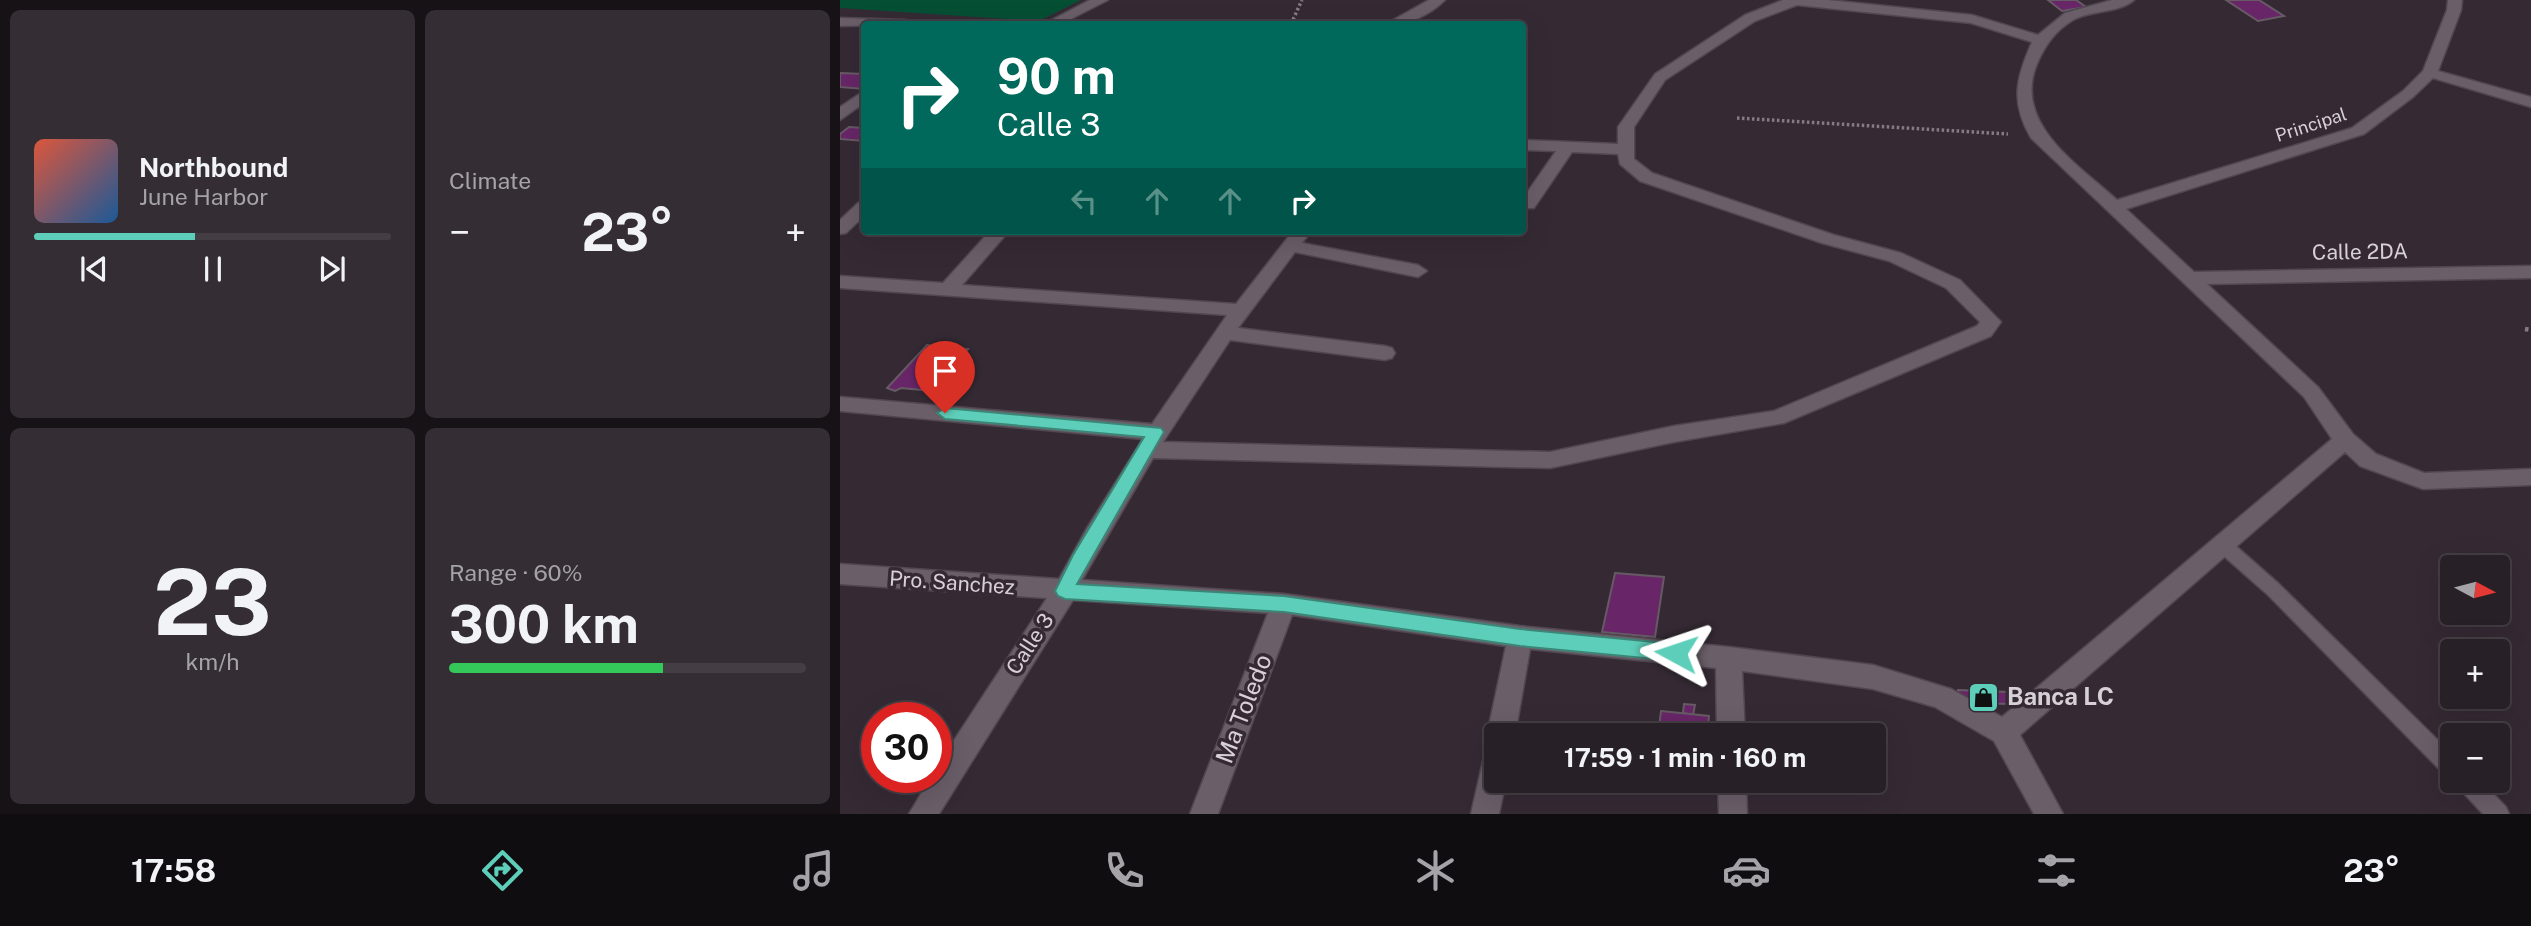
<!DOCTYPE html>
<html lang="en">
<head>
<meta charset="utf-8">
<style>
	body { margin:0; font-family:"Public Sans",sans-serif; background:#342d33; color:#f1f3f6; height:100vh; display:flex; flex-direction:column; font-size:26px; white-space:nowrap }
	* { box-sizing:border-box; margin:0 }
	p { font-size:23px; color:#a5a3a7 }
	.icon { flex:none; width:38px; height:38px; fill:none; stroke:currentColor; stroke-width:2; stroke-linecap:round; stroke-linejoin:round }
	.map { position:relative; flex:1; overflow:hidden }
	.side { display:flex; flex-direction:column; gap:10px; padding:10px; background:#161215; width:840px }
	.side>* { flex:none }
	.hud { position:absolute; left:21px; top:21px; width:665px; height:214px; border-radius:7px; box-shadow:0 7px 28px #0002,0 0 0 2px #443e44; background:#00695c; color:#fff; overflow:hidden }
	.needle { width:46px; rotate:97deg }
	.buttons { position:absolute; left:1600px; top:555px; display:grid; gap:14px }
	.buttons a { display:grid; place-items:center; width:70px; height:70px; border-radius:7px; background:#282027; box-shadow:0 7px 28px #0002,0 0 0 2px #443e44; font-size:35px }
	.speed { position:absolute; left:21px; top:702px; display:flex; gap:14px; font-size:35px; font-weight:700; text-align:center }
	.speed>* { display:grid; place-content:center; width:91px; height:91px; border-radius:50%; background:#282027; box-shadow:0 7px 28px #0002,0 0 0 2px #443e44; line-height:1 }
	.speed .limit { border:10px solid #d22; background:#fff; color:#111 }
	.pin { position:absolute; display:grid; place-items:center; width:60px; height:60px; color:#fff; margin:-72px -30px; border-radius:50% 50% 50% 0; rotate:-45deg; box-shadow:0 0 7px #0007 }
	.pin .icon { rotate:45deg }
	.me { position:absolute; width:77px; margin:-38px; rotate:275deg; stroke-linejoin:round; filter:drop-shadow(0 0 5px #0008) }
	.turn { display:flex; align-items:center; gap:24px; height:147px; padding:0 21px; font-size:32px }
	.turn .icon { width:91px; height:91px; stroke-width:2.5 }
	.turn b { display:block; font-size:49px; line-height:60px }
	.lanes { display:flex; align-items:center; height:66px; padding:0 21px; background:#0003; justify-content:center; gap:35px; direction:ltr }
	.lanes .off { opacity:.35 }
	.big { font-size:52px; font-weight:700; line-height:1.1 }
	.side .card { flex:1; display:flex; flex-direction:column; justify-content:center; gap:10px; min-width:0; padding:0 24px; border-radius:10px; background:#342d33 }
	.side .dial { align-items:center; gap:0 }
	.dial b { font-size:91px; line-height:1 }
	.song { display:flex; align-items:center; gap:21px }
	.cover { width:84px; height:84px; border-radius:10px; background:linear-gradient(135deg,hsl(10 70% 55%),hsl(210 70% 35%)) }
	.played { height:7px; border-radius:4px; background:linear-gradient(90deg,#5dceb9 45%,#443e44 45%) }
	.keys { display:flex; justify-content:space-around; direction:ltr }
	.heat { display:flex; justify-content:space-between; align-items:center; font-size:38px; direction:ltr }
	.charge { height:10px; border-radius:5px; background:linear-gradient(90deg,#34c759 60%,#443e44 0) }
	.side .tiles { flex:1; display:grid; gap:10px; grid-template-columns:repeat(2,1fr) }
	.trip { position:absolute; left:644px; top:723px; width:402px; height:70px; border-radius:7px; background:#282027; box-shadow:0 7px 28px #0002,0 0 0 2px #443e44; font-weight:700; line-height:70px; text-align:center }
	.dock { display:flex; height:112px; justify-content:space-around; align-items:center; background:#100d10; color:#a5a3a7 }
	.dock .icon { width:49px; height:49px }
	.dock .active { color:#5dceb9 }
	.dock b { font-size:32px; color:#f1f3f6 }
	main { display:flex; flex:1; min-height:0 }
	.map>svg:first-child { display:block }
	.green { fill:#054f35 }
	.building { fill:#682668; stroke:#665a65; stroke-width:2 }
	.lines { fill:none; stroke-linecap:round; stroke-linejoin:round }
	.lane-casing { stroke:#504750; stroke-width:3 }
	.street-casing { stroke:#504750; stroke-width:3 }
	.path-far1 { stroke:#847b84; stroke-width:3.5; stroke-dasharray:2.5 2.5; stroke-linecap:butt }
	.path { stroke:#847b84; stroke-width:4.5; stroke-dasharray:3.5 3.5; stroke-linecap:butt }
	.lane { fill:#6a5e69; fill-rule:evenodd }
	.street { fill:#6a5e69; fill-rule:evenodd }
	.route { fill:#5dceb9; stroke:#3c8678; stroke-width:2 }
	.labels { text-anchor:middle; stroke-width:7; stroke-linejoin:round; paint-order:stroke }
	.far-street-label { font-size:18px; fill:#d7d0d7; stroke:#352a34 }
	.street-label { font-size:21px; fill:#d7d0d7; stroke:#352a34 }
	.near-poi-label { font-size:24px; font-weight:bold; fill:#d7d0d7; stroke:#352a34; text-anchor:start }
	.near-street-label { font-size:24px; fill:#d7d0d7; stroke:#352a34 }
</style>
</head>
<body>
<main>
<section class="side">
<div class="tiles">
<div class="card">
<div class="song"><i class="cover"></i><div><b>Northbound</b><p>June Harbor</p></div></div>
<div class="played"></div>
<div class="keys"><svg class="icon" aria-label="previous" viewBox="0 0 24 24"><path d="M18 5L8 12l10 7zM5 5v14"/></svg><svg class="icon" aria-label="pause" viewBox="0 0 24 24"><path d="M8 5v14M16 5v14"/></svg><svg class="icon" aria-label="next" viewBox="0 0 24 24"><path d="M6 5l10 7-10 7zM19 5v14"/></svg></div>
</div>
<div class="card"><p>Climate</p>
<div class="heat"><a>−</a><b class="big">23°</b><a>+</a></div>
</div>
<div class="card dial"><b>23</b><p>km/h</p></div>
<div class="card"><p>Range · 60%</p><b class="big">300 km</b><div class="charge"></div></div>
</div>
</section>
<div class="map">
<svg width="1691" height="814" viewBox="0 0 1691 814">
	<rect width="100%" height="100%" fill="#352a34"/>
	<path class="green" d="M0,0H241L199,21L0,8Z"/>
	<g class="building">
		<path d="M1208,0H1236L1246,7L1222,11Z"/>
		<path d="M1386,0H1419L1444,16L1418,21Z"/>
		<path d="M0,73L24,74V89L0,87Z"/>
		<path d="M9,127L24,128V141L0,139V134Z"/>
		<path d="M87,345L128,349L92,391L61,388L55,391L47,388Z"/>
		<path d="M775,573L824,577L815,637L762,632Z"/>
		<path d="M1118,690L1169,692L1171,704L1119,703Z"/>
		<path d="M844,704L855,705L853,715L843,713Z"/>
		<path d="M821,711L869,716L867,735H818Z"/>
	</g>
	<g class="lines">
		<defs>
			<g id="lane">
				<path d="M1383,538L1389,540L1439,584L1612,754V778L1605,775L1427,594L1377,550L1374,545L1377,540Z"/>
				<path d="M1615,780H1640L1666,807L1669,814H1643L1618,787Z"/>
			</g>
			<g id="street">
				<path d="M250,0H268L221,24H204Z"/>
				<path d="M589,0H605C590,15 567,26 546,24Z"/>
				<path d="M943,0H988L1132,15L1198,35L1225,13L1272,0H1294C1279,13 1251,10 1233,20C1215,31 1205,45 1197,64C1172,124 1239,165 1277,200L1512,128L1563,91L1583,71L1607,10L1608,0H1622L1621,10L1598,71L1691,97V107L1593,78L1573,97L1524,134L1286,209L1354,272L1691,266V278L1367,284L1478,387L1513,434L1536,454L1584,473L1691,469V485L1583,489L1520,466L1505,452L1180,735L1223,814H1194L1154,741L1095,707L1033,689L902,671L905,735H877L876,668L690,649L675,735H656V780H666L659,814H631L646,748L654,745L647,735L666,646L452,615L378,814H350L428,613L233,600L99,814H69L91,777H96V768L207,598L0,584V564L219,579L247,528L303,439L0,411V397L312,424L387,315L0,288V276L103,283L150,231H169L122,285L396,304L453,231H471L462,243L578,265L587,271L578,277L455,252L398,328L545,346L552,348L555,353L552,358L545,360L390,340L323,442L710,452L834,426L934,411L1137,326L1140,322L1106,288L1049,261L982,243L800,181L780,164L778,154L732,152L694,208H682V200L716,151L682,150V140L778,144V127L815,74L905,15ZM957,5L1131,23L1192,42C1176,78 1170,102 1191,138L1464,397L1492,439L1162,717L1111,689L1033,665L889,647L680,626L444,594L242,580L313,458L710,468L834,442L944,423L1151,336L1161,322L1120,280L1061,253L994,235L812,173L794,159V127L825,80L915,21Z"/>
				<path d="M0,18L66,20L73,24L0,26Z"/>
				<path d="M24,91V103L0,120V107Z"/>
				<path d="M24,202V216L6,233L0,234V220L18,203Z"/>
				<path d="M878,780H906L907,814H879Z"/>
			</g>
		</defs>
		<use href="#lane" class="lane-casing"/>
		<use href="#street" class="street-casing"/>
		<g class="path-far1">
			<path d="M451,24L462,0"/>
			<path d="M897,118L1168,134"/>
		</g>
		<path class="path" d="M1685,329L1691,330"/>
		<use href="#lane" class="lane"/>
		<use href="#street" class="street"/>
	</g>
	<path class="route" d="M105,408L321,428L324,432L237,584L444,596L680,629L836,644L843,647L846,653L843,659L836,661L680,646L444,612L225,599L218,596L215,591L233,555L304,437L105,419L97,413Z"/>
	<defs>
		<symbol id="shop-square" viewBox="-11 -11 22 22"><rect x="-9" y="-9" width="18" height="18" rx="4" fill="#5dceb9" stroke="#352a34"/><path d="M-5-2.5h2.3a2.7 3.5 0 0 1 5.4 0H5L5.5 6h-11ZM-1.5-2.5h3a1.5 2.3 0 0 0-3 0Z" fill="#111"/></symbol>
	</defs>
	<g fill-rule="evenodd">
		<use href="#shop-square" x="1126" y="680" width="35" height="35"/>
	</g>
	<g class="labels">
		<g class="far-street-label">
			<text transform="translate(1471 125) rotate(-18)" y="6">Principal</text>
		</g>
		<g class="street-label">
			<text transform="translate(1520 252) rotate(-1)" y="7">Calle 2DA</text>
			<text transform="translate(112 583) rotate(4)" y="7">Pro. Sanchez</text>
			<text transform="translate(190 644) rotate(-57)" y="7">Calle 3</text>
		</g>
		<g class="near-poi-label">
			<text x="1167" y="705">Banca LC</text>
		</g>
		<g class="near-street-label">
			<text transform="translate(404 709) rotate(-69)" y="8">Ma Toledo</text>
		</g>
	</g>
</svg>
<div class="buttons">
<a><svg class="needle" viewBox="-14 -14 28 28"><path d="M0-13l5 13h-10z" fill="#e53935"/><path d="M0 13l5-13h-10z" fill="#a5a3a7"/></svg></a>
<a>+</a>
<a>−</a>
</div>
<div class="speed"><div class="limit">30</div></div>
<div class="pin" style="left:105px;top:413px;background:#d93025"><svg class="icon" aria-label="arrive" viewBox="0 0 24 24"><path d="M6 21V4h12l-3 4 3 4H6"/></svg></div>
<svg class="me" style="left:836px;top:653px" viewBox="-20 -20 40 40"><path d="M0-17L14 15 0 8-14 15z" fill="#5dceb9" stroke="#fff" stroke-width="4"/></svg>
<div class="trip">17:59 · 1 min · 160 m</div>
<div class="hud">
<div class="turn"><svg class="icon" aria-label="right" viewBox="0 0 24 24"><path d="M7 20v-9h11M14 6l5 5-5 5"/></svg><div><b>90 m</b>Calle 3</div></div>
<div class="lanes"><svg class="icon off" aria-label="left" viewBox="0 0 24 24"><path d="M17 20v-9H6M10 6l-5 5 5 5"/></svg><svg class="icon off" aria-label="ahead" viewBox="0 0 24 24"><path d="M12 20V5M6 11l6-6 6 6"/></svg><svg class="icon off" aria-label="ahead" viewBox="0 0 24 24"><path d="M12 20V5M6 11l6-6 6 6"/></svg><svg class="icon" aria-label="right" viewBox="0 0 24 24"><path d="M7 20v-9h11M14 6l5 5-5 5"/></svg></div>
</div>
</div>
</main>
<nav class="dock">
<b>17:58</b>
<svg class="icon active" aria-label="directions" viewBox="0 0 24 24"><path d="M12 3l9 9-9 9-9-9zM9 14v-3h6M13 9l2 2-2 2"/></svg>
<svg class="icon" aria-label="music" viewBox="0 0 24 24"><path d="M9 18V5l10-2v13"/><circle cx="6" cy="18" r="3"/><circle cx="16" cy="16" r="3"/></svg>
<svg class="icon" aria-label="phone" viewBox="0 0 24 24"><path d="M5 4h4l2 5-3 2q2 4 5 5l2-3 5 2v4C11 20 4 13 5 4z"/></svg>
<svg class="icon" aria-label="climate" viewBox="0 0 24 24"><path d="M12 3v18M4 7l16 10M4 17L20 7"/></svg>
<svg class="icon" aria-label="car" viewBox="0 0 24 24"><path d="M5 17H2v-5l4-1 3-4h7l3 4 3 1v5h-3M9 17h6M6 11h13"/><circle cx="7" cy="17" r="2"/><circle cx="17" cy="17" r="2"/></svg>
<svg class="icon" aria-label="filters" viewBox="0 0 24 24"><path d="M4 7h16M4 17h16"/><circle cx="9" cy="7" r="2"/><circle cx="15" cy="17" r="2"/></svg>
<b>23°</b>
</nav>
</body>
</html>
